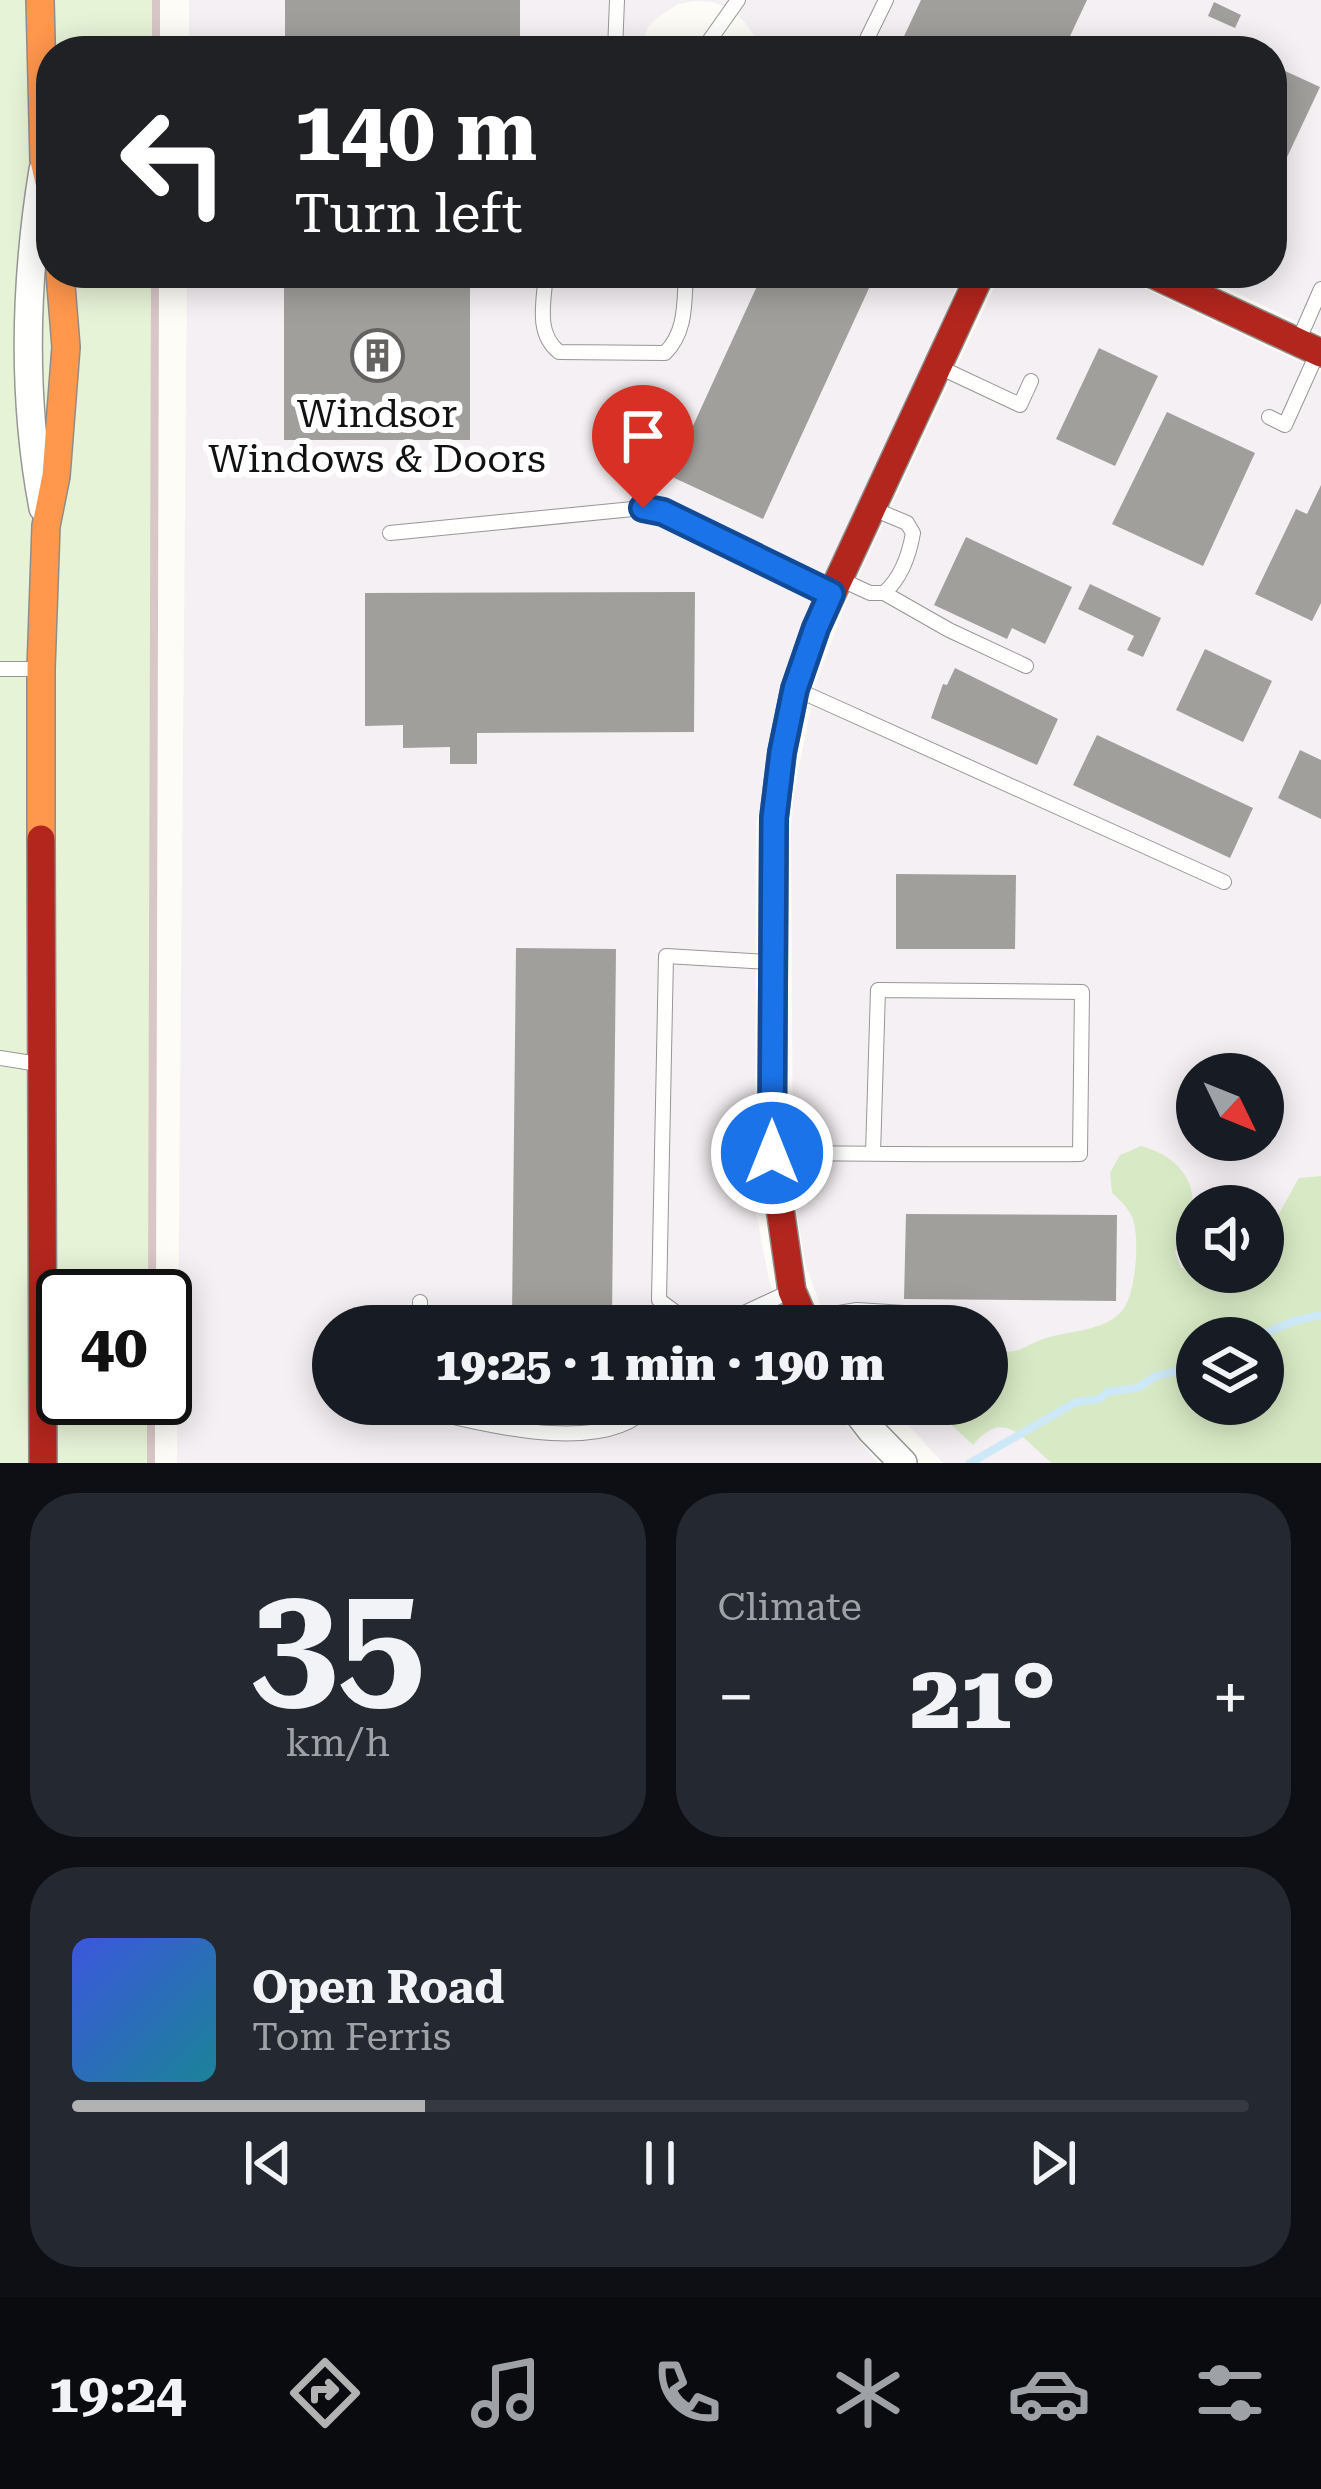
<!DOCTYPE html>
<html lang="en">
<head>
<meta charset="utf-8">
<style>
	body { margin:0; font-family:"Roboto Serif",serif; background:#242831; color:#f1f3f6; height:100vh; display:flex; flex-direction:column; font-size:45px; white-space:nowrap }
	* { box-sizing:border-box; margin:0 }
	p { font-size:39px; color:#9ea1a6 }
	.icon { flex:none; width:66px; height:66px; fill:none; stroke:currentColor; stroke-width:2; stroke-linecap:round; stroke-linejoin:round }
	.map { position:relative; height:1463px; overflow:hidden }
	.details { display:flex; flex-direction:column; gap:30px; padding:30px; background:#0d0f14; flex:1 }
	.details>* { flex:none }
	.hud { position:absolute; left:36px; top:36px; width:1251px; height:252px; border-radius:48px; box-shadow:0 6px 30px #0003; background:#202124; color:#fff; overflow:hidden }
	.needle { width:78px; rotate:133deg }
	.controls { position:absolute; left:1176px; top:1053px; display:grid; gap:24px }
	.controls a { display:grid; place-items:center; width:108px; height:108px; border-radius:50%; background:#171b24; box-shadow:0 6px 30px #0003; font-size:60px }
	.speed { position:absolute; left:36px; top:1269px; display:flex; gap:24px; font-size:60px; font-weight:700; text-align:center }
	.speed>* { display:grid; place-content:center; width:156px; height:156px; border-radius:50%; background:#171b24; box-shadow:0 6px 30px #0003; line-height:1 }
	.speed .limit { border:6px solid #111; border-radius:18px; background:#fff; color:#111 }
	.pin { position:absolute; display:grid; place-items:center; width:102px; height:102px; color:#fff; margin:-123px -51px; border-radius:50% 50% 50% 0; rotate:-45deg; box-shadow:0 0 12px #0007 }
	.pin .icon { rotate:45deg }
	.me { position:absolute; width:132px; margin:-66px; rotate:0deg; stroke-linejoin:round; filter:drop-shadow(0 0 9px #0008) }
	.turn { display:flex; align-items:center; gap:42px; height:252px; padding:0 60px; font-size:54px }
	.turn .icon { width:156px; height:156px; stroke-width:2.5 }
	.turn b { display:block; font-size:84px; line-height:102px }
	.big { font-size:90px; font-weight:800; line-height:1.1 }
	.details .tile { flex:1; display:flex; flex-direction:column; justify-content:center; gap:18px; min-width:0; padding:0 42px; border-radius:48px; background:#242831 }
	.details .dial { align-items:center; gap:0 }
	.dial b { font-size:156px; line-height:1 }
	.song { display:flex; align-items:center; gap:36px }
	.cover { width:144px; height:144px; border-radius:18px; background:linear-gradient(135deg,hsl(230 70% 55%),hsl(190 70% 35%)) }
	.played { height:12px; border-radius:6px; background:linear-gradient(90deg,#b2b2b3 30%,#363941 30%) }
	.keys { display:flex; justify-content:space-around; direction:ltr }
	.heat { display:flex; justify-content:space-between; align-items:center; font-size:66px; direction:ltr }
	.details .tiles { flex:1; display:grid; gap:30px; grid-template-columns:1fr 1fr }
	.tile:last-child { grid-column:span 2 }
	.trip { position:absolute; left:312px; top:1305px; width:696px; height:120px; border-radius:60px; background:#171b24; box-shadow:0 6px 30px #0003; font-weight:800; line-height:120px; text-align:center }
	.dock { display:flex; height:192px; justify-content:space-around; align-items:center; background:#090b0e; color:#9ea1a6 }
	.dock .icon { width:84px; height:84px }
	.dock .on { color:#b2b2b3 }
	.dock b { font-size:54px; color:#f1f3f6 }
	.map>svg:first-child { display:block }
	.industrial { fill:#f5f0f3; fill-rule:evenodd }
	.green { fill:#e7f3d7 }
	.forest { fill:#d8eac5; fill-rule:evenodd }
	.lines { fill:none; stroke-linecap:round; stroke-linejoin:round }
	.stream { stroke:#cde8f7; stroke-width:8 }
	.building { fill:#a19f9c }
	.lane-casing { stroke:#979795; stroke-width:16 }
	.street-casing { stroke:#979795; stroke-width:30 }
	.slow-casing { stroke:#8e8d8b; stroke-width:30 }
	.jam-casing { stroke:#8e8d8b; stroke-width:30 }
	.lane { stroke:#fffffe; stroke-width:14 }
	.street { stroke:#fffffe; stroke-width:27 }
	.slow { stroke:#ff974d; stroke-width:27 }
	.jam { stroke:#b3261e; stroke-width:27 }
	.rail { stroke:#d9c6c7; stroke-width:8 }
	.route-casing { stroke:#114b97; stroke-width:30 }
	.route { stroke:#1a73e8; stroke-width:21 }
	.labels { text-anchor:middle; stroke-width:12; stroke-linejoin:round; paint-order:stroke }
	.poi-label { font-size:39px; fill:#111; stroke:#fff }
</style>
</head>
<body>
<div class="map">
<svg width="1321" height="1463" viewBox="0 0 1321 1463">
	<rect width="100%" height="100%" fill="#fdfcf7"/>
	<g class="industrial">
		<path d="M189,0H1321V333L1194,273H1272V51H760L752,32L741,18L728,8L712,2L695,1L678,4L657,18L648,27L639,51H189Z"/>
		<path d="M187,273H961L756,821L755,1207L769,1280L785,1326H333V1404H828L878,1463H177Z"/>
		<path d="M1001,273H1111L1321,372V1463H943L900,1416L893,1422L876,1404H987V1326H828L805,1263L793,1189L791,826L794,792L816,683L846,603ZM1197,1074H1263V1140H1197ZM1197,1206H1263V1272H1197ZM1197,1338H1263V1404H1197Z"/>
	</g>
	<path class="green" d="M0,0H156V51H51V273H155L152,1296H63V1398H151V1463H0Z"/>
	<path class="forest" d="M1141,1146C1196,1161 1207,1207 1175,1252L1181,1268H1197V1272H1263V1236C1274,1226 1290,1193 1299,1178L1321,1176V1463H1052C1024,1442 1006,1405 973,1445L947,1421L951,1404H987V1349C1019,1358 1022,1345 1049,1337C1072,1331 1103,1330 1120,1313C1136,1298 1139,1244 1134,1223C1131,1210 1121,1201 1112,1193L1110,1173L1120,1155ZM1197,1338H1263V1404H1197Z"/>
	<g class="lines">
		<g class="stream">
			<path d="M1254,1338L1294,1321L1321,1315"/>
			<path d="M970,1463L1076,1402L1100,1399L1107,1392L1137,1388L1156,1376L1178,1371L1197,1360"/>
		</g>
	</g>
	<g class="building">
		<rect x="285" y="0" width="235" height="51"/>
		<path d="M921,0H1087L1063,51H908L899,47Z"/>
		<path d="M1214,2L1241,15L1235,28L1208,16Z"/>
		<path d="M1272,65L1320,87L1272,189Z"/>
		<rect x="284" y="273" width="186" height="167"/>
		<path d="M763,273H876L763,519L670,476Z"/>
		<path d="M1099,348L1158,376L1115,466L1056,439Z"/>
		<path d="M1167,412L1255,453L1203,566L1112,524Z"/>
		<path d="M1321,485V603L1312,621L1255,594L1296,509L1307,514Z"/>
		<path d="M966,537L1072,587L1045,644L1012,628L1007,639L934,605Z"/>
		<path d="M1090,584L1161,618L1143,657L1127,650L1134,636L1078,609Z"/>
		<path d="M695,592L694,732L477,733V764H450V747L403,748V725L365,726V593Z"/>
		<path d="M1205,649L1272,681L1243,742L1176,710Z"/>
		<path d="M955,668L1058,719L1037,765L931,718L943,684L947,685Z"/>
		<path d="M1097,735L1253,808L1230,858L1073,785Z"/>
		<path d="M1300,750L1321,760V819L1278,798Z"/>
		<path d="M896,874L1016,875L1015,949H896Z"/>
		<path d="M516,948L616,949L612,1317L512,1316Z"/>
		<path d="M906,1214L1117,1215L1116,1301L904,1299Z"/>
	</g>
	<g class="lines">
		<defs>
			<g id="lane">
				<path d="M615,51L617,0"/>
				<path d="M702,51L738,0"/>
				<path d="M861,51L886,0"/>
				<path d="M546,273C544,301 535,333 559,352L665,353C687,331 684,302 686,273"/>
				<path d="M1300,337L1321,289"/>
				<path d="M939,367L1020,405L1031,381"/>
				<path d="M1269,417L1285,425L1316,356"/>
				<path d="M390,533L643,508L663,512L827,592"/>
				<path d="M842,580L870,593H884C901,578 909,556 913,533L907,523L876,510"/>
				<path d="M884,593L949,630L1026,666"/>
				<path d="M0,669H37"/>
				<path d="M800,691L1224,882"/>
				<path d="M0,1058L38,1064"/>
				<path d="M777,1153C878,1154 979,1155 1080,1154L1082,992L878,990L873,1154"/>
				<path d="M420,1302L421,1326"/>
				<path d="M809,1318L857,1310L952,1316"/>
				<path d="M694,1326L659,1300L666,956L768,962"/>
				<path d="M716,1326L787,1293"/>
				<path d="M435,1404L441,1414C494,1427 612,1455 650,1404"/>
			</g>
			<g id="street">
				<path d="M43,508C22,397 25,281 43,170"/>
				<path d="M851,1404L871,1430L903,1463"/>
			</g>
			<g id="slow">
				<path d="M40,0L44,160L51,191"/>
				<path d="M41,839V669L46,526L56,476L66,347L60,273"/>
			</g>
			<g id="jam">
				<path d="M1150,273L1321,353"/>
				<path d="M41,839L43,1463"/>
				<path d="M807,1326L792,1291L772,1153L774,818L782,753L795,689L816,628L981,273"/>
			</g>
		</defs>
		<use href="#lane" class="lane-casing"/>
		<use href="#street" class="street-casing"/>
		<use href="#slow" class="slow-casing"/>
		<use href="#jam" class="jam-casing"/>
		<use href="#lane" class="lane"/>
		<use href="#street" class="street"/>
		<use href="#slow" class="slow"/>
		<use href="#jam" class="jam"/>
		<g class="rail">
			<path d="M156,51V0"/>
			<path d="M152,1296L155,273"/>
			<path d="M151,1463V1398"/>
		</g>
	</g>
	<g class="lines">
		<defs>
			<path id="route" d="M643,508L663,512L831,594L816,628L795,689L782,752L774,818L772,1153"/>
		</defs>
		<use href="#route" class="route-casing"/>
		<use href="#route" class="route"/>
	</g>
	<defs>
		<symbol id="building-ring" viewBox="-11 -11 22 22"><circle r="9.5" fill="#fff" stroke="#646362" stroke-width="1.5"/><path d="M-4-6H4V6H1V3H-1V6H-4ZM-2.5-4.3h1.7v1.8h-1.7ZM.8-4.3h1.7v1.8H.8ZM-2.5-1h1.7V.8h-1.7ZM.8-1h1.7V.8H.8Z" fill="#646362"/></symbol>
	</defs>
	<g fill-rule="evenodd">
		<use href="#building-ring" x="348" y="326" width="59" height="59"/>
	</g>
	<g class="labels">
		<g class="poi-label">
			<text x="377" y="427">Windsor<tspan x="377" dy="45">Windows &amp; Doors</tspan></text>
		</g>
	</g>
</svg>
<div class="controls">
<a><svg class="needle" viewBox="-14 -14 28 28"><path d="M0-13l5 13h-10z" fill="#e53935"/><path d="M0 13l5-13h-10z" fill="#9ea1a6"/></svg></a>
<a><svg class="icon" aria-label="sound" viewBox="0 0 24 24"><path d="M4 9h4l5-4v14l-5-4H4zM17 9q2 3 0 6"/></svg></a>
<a><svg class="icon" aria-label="layers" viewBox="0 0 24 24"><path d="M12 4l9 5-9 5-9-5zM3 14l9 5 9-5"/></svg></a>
</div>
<div class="speed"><div class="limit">40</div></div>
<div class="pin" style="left:643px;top:508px;background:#d93025"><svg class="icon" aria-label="arrive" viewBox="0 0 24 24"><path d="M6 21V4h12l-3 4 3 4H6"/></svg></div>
<svg class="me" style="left:772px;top:1153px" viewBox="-20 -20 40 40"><circle r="17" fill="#1a73e8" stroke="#fff" stroke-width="3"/><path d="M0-11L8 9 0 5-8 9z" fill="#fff"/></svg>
<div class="trip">19:25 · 1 min · 190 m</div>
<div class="hud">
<div class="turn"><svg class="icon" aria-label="left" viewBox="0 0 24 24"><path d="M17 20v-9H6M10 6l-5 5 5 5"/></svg><div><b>140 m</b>Turn left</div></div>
</div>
</div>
<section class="details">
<div class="tiles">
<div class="tile dial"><b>35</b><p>km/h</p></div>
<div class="tile"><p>Climate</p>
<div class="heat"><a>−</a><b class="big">21°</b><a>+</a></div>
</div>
<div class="tile">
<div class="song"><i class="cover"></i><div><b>Open Road</b><p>Tom Ferris</p></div></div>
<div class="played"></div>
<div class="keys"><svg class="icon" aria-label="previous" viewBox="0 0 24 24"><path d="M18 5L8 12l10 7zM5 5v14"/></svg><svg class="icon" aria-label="pause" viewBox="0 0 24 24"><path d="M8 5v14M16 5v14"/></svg><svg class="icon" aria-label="next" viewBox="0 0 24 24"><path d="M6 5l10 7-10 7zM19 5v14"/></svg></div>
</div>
</div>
</section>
<nav class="dock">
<b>19:24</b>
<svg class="icon on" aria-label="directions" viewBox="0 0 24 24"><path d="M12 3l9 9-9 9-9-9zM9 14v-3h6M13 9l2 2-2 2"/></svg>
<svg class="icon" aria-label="music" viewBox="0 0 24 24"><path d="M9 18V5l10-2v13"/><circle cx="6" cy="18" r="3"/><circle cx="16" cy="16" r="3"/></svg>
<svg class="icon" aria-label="phone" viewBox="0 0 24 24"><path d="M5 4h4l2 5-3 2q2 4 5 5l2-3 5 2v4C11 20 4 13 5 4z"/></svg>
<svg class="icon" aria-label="climate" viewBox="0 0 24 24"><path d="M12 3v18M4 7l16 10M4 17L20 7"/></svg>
<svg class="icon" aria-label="car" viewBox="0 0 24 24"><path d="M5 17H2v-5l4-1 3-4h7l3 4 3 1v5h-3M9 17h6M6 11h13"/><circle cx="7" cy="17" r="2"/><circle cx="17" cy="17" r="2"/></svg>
<svg class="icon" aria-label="filters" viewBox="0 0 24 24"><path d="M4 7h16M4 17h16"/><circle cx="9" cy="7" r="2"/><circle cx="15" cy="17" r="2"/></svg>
</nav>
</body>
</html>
